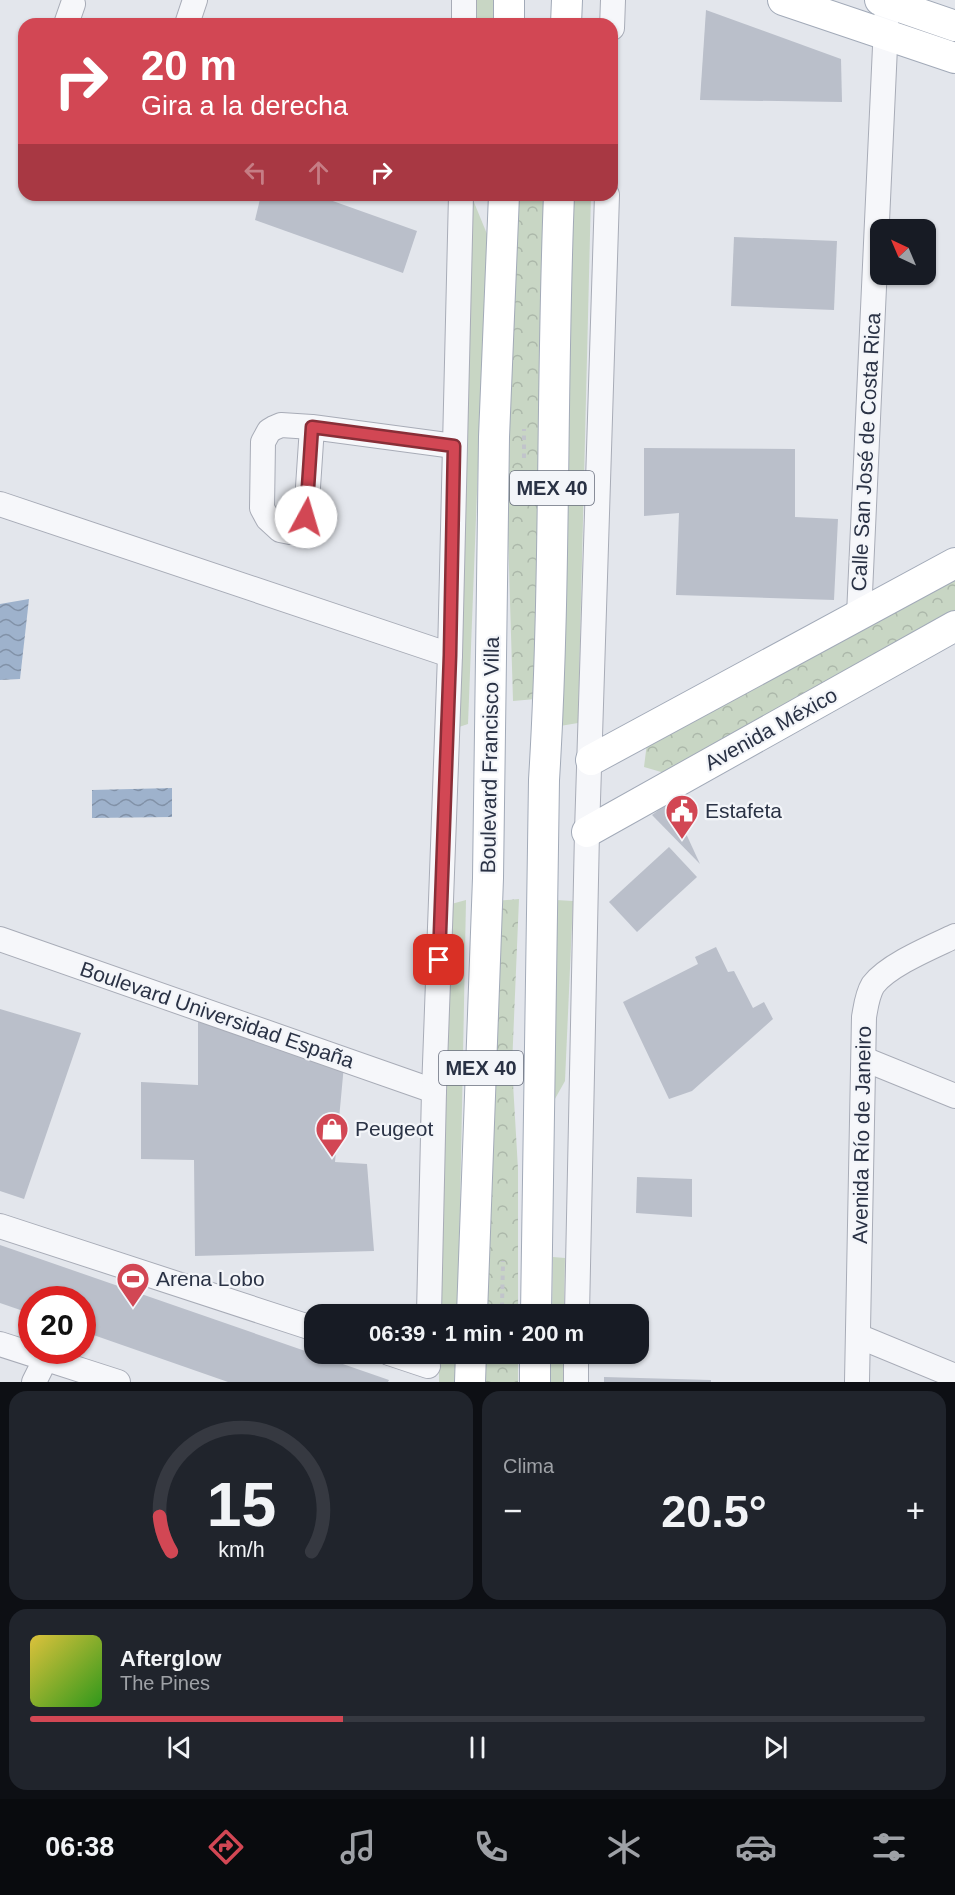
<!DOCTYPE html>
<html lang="es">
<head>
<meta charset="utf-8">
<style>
	body { margin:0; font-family:Helvetica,sans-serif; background:#20242c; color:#f1f3f6; height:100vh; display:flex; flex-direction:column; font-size:22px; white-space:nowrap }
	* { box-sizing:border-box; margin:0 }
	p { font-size:20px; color:#9ea1a6 }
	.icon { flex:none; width:33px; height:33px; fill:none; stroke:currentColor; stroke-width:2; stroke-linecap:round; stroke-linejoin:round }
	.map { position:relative; height:1382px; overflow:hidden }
	.details { display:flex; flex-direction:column; gap:9px; padding:9px; background:#0d0f14; flex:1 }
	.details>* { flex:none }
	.hud { position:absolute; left:18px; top:18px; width:600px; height:183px; border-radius:18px; box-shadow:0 2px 4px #0004; background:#d24754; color:#fff; overflow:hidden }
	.needle { width:39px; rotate:316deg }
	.controls { position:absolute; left:870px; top:219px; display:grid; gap:12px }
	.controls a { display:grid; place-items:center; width:66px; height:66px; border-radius:12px; background:#171b24; box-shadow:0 2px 4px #0004; font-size:30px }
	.speed { position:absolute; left:18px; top:1286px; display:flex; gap:12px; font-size:30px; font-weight:700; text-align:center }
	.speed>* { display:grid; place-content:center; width:78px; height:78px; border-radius:50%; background:#171b24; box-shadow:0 2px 4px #0004; line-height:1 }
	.speed .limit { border:9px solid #d22; background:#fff; color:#111 }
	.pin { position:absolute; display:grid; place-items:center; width:51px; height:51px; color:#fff; margin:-26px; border-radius:12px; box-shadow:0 3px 9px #0006 }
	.me { position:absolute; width:66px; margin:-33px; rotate:6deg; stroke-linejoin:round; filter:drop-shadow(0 0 4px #0008) }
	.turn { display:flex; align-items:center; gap:21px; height:126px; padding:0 24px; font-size:27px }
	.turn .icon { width:78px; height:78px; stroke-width:2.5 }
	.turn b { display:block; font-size:42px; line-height:51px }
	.lanes { display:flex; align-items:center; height:57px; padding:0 24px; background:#0003; justify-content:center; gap:30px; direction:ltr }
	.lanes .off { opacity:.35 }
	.big { font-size:45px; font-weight:700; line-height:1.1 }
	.details .tile { flex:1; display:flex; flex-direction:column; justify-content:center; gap:9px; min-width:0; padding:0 21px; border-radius:18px; background:#20242c }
	.details .dial { align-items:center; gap:0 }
	.dial svg { height:156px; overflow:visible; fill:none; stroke:#363941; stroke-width:7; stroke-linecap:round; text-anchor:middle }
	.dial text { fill:#f1f3f6; stroke:none }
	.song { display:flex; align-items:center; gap:18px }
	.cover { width:72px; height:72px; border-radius:9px; background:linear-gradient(135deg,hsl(50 70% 55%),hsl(110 70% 35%)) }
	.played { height:6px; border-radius:3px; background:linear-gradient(90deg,#d24754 35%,#363941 35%) }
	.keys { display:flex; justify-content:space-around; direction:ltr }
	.heat { display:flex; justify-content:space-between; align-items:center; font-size:33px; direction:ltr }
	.details .tiles { flex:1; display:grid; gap:9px; grid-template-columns:1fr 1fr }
	.tile:last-child { grid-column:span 2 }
	.trip { position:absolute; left:304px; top:1304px; width:345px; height:60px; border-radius:18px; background:#171b24; box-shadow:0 2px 4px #0004; font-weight:700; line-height:60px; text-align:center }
	.tab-bar { display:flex; height:96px; justify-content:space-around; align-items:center; background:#090b0e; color:#9ea1a6 }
	.tab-bar .icon { width:42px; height:42px }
	.tab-bar .active { color:#d24754 }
	.tab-bar b { font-size:27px; color:#f1f3f6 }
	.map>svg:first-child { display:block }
	.grass { fill:#c8d6c4 }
	.park { fill:url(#park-crowns) }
	.water { fill:url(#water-waves) }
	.building { fill:#babfca }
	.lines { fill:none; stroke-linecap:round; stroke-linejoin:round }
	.minor-casing { stroke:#a8acb7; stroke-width:26 }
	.major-casing { stroke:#a2aab8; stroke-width:32 }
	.path { stroke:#c1c4cb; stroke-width:4; stroke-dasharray:4.5 4.5; stroke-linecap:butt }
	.minor { stroke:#f6f7fa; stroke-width:24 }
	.major { stroke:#fff; stroke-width:30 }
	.route-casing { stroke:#882e37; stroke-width:15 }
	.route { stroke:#d24754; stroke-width:10 }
	.labels { text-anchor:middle; stroke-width:4.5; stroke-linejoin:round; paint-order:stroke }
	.shield { fill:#f3f5f9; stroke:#666c7b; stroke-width:1.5 }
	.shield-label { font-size:20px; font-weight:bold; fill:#2a3245 }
	.street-label { font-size:21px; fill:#2a3245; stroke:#f3f5f9 }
	.poi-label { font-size:21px; fill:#2a3245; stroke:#f3f5f9; text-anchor:start }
</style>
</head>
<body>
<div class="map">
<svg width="955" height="1382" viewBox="0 0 955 1382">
	<defs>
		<pattern id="park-crowns" width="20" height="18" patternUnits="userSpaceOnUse" patternTransform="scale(1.5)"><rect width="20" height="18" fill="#c8d6c4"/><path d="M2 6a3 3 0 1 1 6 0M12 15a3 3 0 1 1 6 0" fill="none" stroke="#acb8aa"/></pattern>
		<pattern id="water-waves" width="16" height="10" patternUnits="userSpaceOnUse" patternTransform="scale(1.5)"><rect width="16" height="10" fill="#9eb2cc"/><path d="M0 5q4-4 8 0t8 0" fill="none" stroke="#8191a7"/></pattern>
	</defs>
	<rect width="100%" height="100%" fill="#e3e6ec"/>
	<g class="grass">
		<rect x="476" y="0" width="17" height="24"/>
		<path d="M471,195L487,234L468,724L456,728Z"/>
		<path d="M573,195H591L578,723L560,726Z"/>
		<path d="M466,900L458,1314H440L444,906Z"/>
		<path d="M556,900L573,901L565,1081L547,1113Z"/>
		<path d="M553,1257L565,1258L564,1314H552Z"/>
		<rect x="439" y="1353" width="18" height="29"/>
		<rect x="550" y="1353" width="13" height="29"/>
	</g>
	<g class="park">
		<path d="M518,195H549L536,699L513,701L507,501Z"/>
		<path d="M955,576V612L668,774L644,767L647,743Z"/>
		<path d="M519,899L512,1066L518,1169V1314H482L494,901Z"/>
		<path d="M481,1353H518V1382H480Z"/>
	</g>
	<g class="water">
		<path d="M29,599L20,679L0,680V604Z"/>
		<path d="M172,788V817L92,818V790Z"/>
	</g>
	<g class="building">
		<path d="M706,10L841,59L842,102L700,100Z"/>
		<path d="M261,195H316L417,231L403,273L255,220Z"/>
		<path d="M734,237L837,241L834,310L731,306Z"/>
		<path d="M644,448L795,449V517L838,519L834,600L676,595L679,513L644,516Z"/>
		<path d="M671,801L700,864L652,815Z"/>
		<path d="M669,847L697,877L637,932L609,902Z"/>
		<path d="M716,947L728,972L734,971L753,1008L764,1002L773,1019L692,1091L669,1099L623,1002L698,964L695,957Z"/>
		<path d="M0,1009L81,1033L24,1199L0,1191Z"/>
		<path d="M198,1018L344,1065L335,1162L367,1164L374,1251L195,1256L194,1160L141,1159V1082L198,1085Z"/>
		<path d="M637,1177L692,1179V1217L636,1213Z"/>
		<path d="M0,1245L389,1380L388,1382H228L82,1331V1299H32V1314L0,1303Z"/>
		<path d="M604,1377L711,1380V1382H604Z"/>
	</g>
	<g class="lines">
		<defs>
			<g id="minor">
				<path d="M66,24L73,4"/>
				<path d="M187,24L195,0"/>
				<path d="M464,24V0"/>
				<path d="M612,28L613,0"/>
				<path d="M312,427L306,517L300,529L290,532L280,530L268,519L262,508L263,442L269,431L274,428L281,425L312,427L454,446"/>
				<path d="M0,504L450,655"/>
				<path d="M859,615L887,3"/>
				<path d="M0,939L434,1091"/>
				<path d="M864,1059L955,1096"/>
				<path d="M0,1226L315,1329"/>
				<path d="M429,1314L434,1091L450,655L461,195"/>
				<path d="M577,1314L587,832L607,195"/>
				<path d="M858,1336L955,1376"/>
				<path d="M0,1344L118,1382"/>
				<path d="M389,1353L428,1366"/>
				<path d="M34,1382L46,1358"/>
				<path d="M576,1382V1353"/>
				<path d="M857,1382L864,1017C866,1006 867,995 873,985C888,965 932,947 955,936"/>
			</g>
			<g id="major">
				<path d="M783,0L955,58"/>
				<path d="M880,0L955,26"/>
				<path d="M509,24V0"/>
				<path d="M566,24L567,0"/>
				<path d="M591,760L955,563"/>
				<path d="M587,832L955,626"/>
				<path d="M472,1314L488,878L494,437L504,195"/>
				<path d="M536,1314L544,780C556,586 551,390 559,195"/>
				<path d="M470,1382L471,1353"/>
				<path d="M535,1382V1353"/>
			</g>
		</defs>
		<use href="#minor" class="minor-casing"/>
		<use href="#major" class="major-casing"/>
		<g class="path">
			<path d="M524,458V429"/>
			<path d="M502,1307L503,1261"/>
		</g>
		<use href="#minor" class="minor"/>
		<use href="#major" class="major"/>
	</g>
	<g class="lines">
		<defs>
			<path id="route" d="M306,517L312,427L454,446L450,655L439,960"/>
		</defs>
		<use href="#route" class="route-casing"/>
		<use href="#route" class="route"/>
	</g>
	<defs>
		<symbol id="civic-pin" viewBox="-11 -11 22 30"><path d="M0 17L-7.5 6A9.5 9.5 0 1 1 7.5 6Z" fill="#d24754" stroke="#f3f5f9"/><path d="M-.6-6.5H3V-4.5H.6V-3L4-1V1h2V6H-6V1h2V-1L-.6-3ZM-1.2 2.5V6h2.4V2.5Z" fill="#fff"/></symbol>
		<symbol id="shop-pin" viewBox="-11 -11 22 30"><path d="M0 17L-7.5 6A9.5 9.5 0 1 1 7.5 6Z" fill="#d24754" stroke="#f3f5f9"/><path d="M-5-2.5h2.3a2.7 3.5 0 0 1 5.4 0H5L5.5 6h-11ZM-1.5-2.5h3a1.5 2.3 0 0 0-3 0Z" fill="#fff"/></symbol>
		<symbol id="stadium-pin" viewBox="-11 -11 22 30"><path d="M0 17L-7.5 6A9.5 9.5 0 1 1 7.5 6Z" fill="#d24754" stroke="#f3f5f9"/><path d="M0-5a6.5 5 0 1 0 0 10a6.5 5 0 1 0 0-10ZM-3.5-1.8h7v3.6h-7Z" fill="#fff"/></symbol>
	</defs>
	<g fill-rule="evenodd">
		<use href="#civic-pin" x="663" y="792" width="38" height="52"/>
		<use href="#shop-pin" x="313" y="1110" width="38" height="52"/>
		<use href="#stadium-pin" x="114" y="1260" width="38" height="52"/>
	</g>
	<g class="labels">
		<g class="shield">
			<rect x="510" y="471" width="84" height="34" rx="4.5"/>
			<rect x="439" y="1051" width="84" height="34" rx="4.5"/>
		</g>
		<g class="shield-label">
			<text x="552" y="495">MEX 40</text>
			<text x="481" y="1075">MEX 40</text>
		</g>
		<g class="street-label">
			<text transform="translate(866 452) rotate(-87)" y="7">Calle San José de Costa Rica</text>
			<text transform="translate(771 729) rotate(-29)" y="7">Avenida México</text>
			<text transform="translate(490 755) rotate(-89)" y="7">Boulevard Francisco Villa</text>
			<text transform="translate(217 1015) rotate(19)" y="7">Boulevard Universidad España</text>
			<text transform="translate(862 1135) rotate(-89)" y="7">Avenida Río de Janeiro</text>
		</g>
		<g class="poi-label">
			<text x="705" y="818">Estafeta</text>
			<text x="355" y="1136">Peugeot</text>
			<text x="156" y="1286">Arena Lobo</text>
		</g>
	</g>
</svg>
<div class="controls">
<a><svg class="needle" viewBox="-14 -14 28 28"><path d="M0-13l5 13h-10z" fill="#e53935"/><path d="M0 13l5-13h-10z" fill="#9ea1a6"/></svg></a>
</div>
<div class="speed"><div class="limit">20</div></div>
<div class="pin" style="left:439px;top:960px;background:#d93025"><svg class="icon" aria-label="arrive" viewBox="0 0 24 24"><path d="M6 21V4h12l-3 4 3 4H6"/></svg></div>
<svg class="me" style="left:306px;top:517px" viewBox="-20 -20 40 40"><circle r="19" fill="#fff"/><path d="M0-13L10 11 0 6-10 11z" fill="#d24754"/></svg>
<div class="trip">06:39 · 1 min · 200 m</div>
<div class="hud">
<div class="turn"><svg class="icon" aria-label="right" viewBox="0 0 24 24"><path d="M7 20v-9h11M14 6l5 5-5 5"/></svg><div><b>20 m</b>Gira a la derecha</div></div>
<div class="lanes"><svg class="icon off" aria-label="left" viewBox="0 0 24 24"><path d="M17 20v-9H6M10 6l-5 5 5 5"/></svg><svg class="icon off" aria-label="ahead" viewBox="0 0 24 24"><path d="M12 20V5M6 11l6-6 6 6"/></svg><svg class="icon" aria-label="right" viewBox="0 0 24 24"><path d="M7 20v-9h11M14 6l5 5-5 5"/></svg></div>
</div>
</div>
<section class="details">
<div class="tiles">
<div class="tile dial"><svg viewBox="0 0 100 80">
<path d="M14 69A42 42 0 1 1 86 69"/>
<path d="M14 69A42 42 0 0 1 8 51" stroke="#d24754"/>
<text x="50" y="56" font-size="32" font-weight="700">15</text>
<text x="50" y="72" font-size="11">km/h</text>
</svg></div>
<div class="tile"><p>Clima</p>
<div class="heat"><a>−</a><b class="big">20.5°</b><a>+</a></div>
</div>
<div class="tile">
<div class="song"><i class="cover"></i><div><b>Afterglow</b><p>The Pines</p></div></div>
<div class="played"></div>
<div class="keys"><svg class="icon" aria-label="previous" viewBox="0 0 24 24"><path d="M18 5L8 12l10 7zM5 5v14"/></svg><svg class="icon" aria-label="pause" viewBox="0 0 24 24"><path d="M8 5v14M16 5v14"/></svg><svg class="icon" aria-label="next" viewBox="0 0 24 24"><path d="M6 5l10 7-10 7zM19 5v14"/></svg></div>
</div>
</div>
</section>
<nav class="tab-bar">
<b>06:38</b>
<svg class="icon active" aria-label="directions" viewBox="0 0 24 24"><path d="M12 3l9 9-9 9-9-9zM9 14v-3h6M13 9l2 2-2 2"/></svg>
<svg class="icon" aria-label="music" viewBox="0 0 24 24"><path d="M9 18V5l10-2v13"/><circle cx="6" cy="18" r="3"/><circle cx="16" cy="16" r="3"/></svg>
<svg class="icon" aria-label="phone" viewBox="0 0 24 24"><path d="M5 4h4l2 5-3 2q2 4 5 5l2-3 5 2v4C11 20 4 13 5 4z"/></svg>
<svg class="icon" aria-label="climate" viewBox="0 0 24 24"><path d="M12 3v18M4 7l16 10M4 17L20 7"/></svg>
<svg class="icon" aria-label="car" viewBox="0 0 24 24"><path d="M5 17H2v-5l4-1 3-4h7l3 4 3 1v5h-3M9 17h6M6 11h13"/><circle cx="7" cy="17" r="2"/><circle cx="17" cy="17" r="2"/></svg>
<svg class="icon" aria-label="filters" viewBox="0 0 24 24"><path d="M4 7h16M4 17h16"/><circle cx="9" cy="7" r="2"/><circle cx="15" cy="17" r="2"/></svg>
</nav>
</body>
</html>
